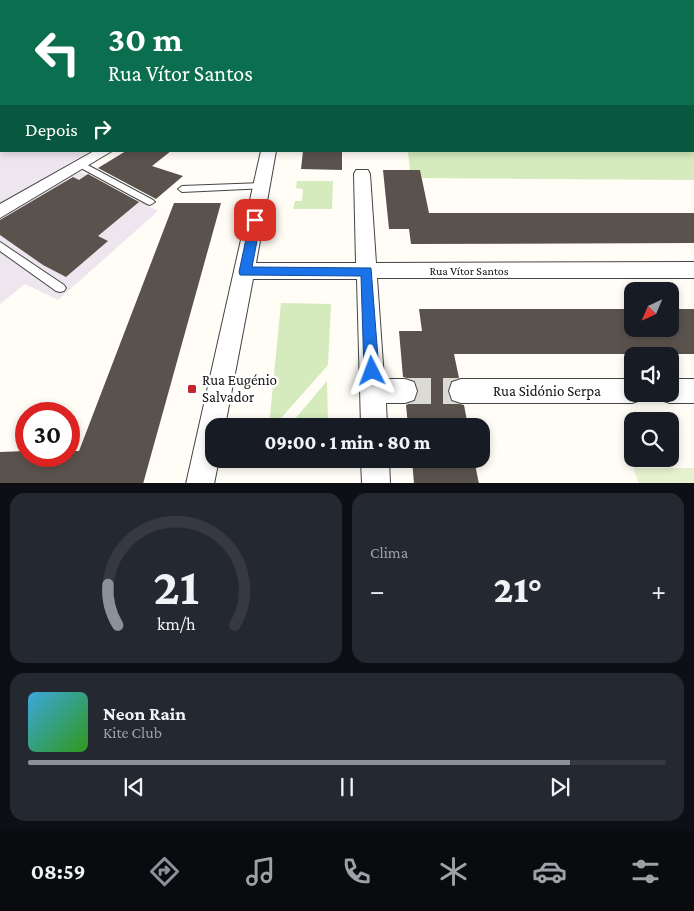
<!DOCTYPE html>
<html lang="pt">
<head>
<meta charset="utf-8">
<style>
	body { margin:0; font-family:"Crimson Pro",serif; background:#242831; color:#f1f3f6; height:100vh; display:flex; flex-direction:column; font-size:19px; white-space:nowrap }
	* { box-sizing:border-box; margin:0 }
	p { font-size:16px; color:#9ea1a6 }
	.icon { flex:none; width:28px; height:28px; fill:none; stroke:currentColor; stroke-width:2; stroke-linecap:round; stroke-linejoin:round }
	.map { position:relative; height:483px; overflow:hidden }
	.sheet { display:flex; flex-direction:column; gap:10px; padding:10px; background:#0d0f14; flex:1 }
	.sheet>* { flex:none }
	.hud { position:absolute; left:0px; top:0px; width:695px; height:152px; box-shadow:0 2px 8px #0003; background:#0b6e4f; color:#fff; overflow:hidden }
	.needle { width:32px; rotate:224deg }
	.tools { position:absolute; left:624px; top:282px; display:grid; gap:10px }
	.tools a { display:grid; place-items:center; width:55px; height:55px; border-radius:10px; background:#171b24; box-shadow:0 2px 8px #0003; font-size:25px }
	.speed { position:absolute; left:15px; top:402px; display:flex; gap:10px; font-size:25px; font-weight:700; text-align:center }
	.speed>* { display:grid; place-content:center; width:65px; height:65px; border-radius:50%; background:#171b24; box-shadow:0 2px 8px #0003; line-height:1 }
	.speed .limit { border:8px solid #d22; background:#fff; color:#111 }
	.pin { position:absolute; display:grid; place-items:center; width:42px; height:42px; color:#fff; margin:-21px; border-radius:10px; box-shadow:0 2px 8px #0006 }
	.me { position:absolute; width:55px; margin:-28px; rotate:357deg; stroke-linejoin:round; filter:drop-shadow(0 0 4px #0008) }
	.turn { display:flex; align-items:center; gap:18px; height:105px; padding:0 25px; font-size:22px }
	.turn .icon { width:65px; height:65px; stroke-width:2.5 }
	.turn b { display:block; font-size:35px; line-height:42px }
	.then { display:flex; align-items:center; height:48px; padding:0 25px; background:#0003; gap:10px; font-size:19px }
	.big { font-size:38px; font-weight:800; line-height:1.1 }
	.sheet .card { flex:1; display:flex; flex-direction:column; justify-content:center; gap:8px; min-width:0; padding:0 18px; border-radius:15px; background:#242831 }
	.sheet .dial { align-items:center; gap:0 }
	.dial svg { height:130px; overflow:visible; fill:none; stroke:#363941; stroke-width:7; stroke-linecap:round; text-anchor:middle }
	.dial text { fill:#f1f3f6; stroke:none }
	.song { display:flex; align-items:center; gap:15px }
	.cover { width:60px; height:60px; border-radius:8px; background:linear-gradient(135deg,hsl(200 70% 55%),hsl(110 70% 35%)) }
	.played { height:5px; border-radius:2px; background:linear-gradient(90deg,#8c9099 85%,#363941 85%) }
	.keys { display:flex; justify-content:space-around; direction:ltr }
	.heat { display:flex; justify-content:space-between; align-items:center; font-size:28px; direction:ltr }
	.sheet .tiles { flex:1; display:grid; gap:10px; grid-template-columns:1fr 1fr }
	.card:last-child { grid-column:span 2 }
	.trip { position:absolute; left:205px; top:418px; width:285px; height:50px; border-radius:15px; background:#171b24; box-shadow:0 2px 8px #0003; font-weight:800; line-height:50px; text-align:center }
	.tab-bar { display:flex; height:80px; justify-content:space-around; align-items:center; background:#090b0e; color:#9ea1a6 }
	.tab-bar .icon { width:35px; height:35px }
	.tab-bar .active { color:#8c9099 }
	.tab-bar b { font-size:22px; color:#f1f3f6 }
	.map>svg:first-child { display:block }
	.industrial { fill:#eee6ef }
	.green { fill:#d5ebbd }
	.pitch { fill:#e6f2cf }
	.building { fill:#5a524d }
	.lines { fill:none; stroke-linecap:round; stroke-linejoin:round }
	.street-tunnel { stroke:#dbdad3; stroke-width:26; stroke-dasharray:26 12; stroke-linecap:butt }
	.lane-casing { stroke:#444; stroke-width:2 }
	.street-casing { stroke:#444; stroke-width:2 }
	.secondary-casing { stroke:#333; stroke-width:3 }
	.lane { fill:#fff; fill-rule:evenodd }
	.street { fill:#fff; fill-rule:evenodd }
	.secondary { fill:#fff6b0; fill-rule:evenodd }
	.route { fill:#1a73e8; stroke:#114b97 }
	.poi-dot { fill:#c4262e; stroke:#fff; stroke-width:2 }
	.labels { text-anchor:middle; stroke-width:5; stroke-linejoin:round; paint-order:stroke }
	.street-label { font-size:12px; fill:#111; stroke:#fff }
	.near-poi-label { font-size:15px; fill:#111; stroke:#fff; text-anchor:start }
	.near-street-label { font-size:15px; fill:#111; stroke:#fff }
</style>
</head>
<body>
<div class="map">
<svg width="694" height="484" viewBox="0 0 694 484">
	<rect width="100%" height="100%" fill="#fffdf5"/>
	<path class="industrial" d="M0,49L1,151H98L72,167L158,211L58,300L25,284L0,304Z"/>
	<g class="green">
		<path d="M694,105V180L422,178L420,170H410L408,151H694Z"/>
		<path d="M297,181H333L332,209H293L295,201H302L303,189L296,188Z"/>
		<path d="M281,303L331,304L328,365L274,426H269Z"/>
		<path d="M327,381L328,426H289Z"/>
	</g>
	<path class="pitch" d="M633,468H694V483H639Z"/>
	<g class="building">
		<path d="M126,151H171L152,166L183,176L156,199L98,168Z"/>
		<path d="M303,151H342V170L301,169Z"/>
		<path d="M383,170H420L429,213H694V243L411,244L409,229H389Z"/>
		<path d="M88,174L139,202L98,236L108,241L66,277L43,265L0,235V220L73,177L79,180Z"/>
		<path d="M174,203H221L143,484H0V452L26,451V456H69V451H79Z"/>
		<path d="M419,309H632V329H670V309H694V354H454L459,378L450,381L447,392L451,402L464,405L468,426H408L406,405L416,401L419,390L415,380L403,377L399,331H422Z"/>
		<path d="M412,459H474L479,484H414Z"/>
	</g>
	<g class="lines">
		<path class="street-tunnel" d="M405,391H461"/>
		<defs>
			<g id="lane">
				<rect x="75" y="0" width="11" height="1"/>
				<path d="M139,0H145V1H140Z"/>
				<path d="M0,19L1,20V22L0,23Z"/>
				<rect x="0" y="38" width="1" height="4"/>
				<path d="M82,162L153,200L155,202L150,205L147,204L79,167V163Z"/>
				<path d="M262,183L266,186L265,188L182,192L178,189L182,186Z"/>
				<path d="M0,242L64,285L66,288L64,291L60,292L56,291L0,251Z"/>
			</g>
			<g id="street">
				<rect x="446" y="0" width="12" height="1"/>
				<rect x="0" y="44" width="1" height="6"/>
				<path d="M94,151H112L0,218V204Z"/>
				<path d="M261,151H276L256,263H356L354,174L356,170H368L370,174L376,263L694,262V278H377L384,379H405L414,382L417,391L414,400L405,403H386L387,426H361L357,279H253L225,426H214V459H219L214,484H186Z"/>
				<path d="M461,379H632V394H643L641,400L632,403H461L452,400L449,391L452,382Z"/>
				<path d="M670,379H694V403H670L661,400L659,394H670Z"/>
				<path d="M361,459H389L390,484H362Z"/>
			</g>
			<path id="secondary" d="M663,0H680V1H664Z"/>
		</defs>
		<use href="#lane" class="lane-casing"/>
		<use href="#street" class="street-casing"/>
		<use href="#secondary" class="secondary-casing"/>
		<use href="#lane" class="lane"/>
		<use href="#street" class="street"/>
		<use href="#secondary" class="secondary"/>
	</g>
	<path class="route" d="M255,217L261,220L252,267L371,268L379,371L377,376L372,378L366,376L364,371L361,276L240,275L239,272L250,220Z"/>
	<rect class="poi-dot" x="187" y="384" width="10" height="10" rx="2.5"/>
	<g class="labels">
		<g class="street-label">
			<text x="469" y="275">Rua Vítor Santos</text>
		</g>
		<g class="near-poi-label">
			<text x="202" y="385">Rua Eugénio<tspan x="202" dy="17">Salvador</tspan></text>
		</g>
		<g class="near-street-label">
			<text x="547" y="396">Rua Sidónio Serpa</text>
		</g>
	</g>
</svg>
<div class="tools">
<a><svg class="needle" viewBox="-14 -14 28 28"><path d="M0-13l5 13h-10z" fill="#e53935"/><path d="M0 13l5-13h-10z" fill="#9ea1a6"/></svg></a>
<a><svg class="icon" aria-label="sound" viewBox="0 0 24 24"><path d="M4 9h4l5-4v14l-5-4H4zM17 9q2 3 0 6"/></svg></a>
<a><svg class="icon" aria-label="search" viewBox="0 0 24 24"><circle cx="10" cy="10" r="6"/><path d="M15 15l6 6"/></svg></a>
</div>
<div class="speed"><div class="limit">30</div></div>
<div class="pin" style="left:255px;top:220px;background:#d93025"><svg class="icon" aria-label="arrive" viewBox="0 0 24 24"><path d="M6 21V4h12l-3 4 3 4H6"/></svg></div>
<svg class="me" style="left:372px;top:371px" viewBox="-20 -20 40 40"><path d="M0-17L14 15 0 8-14 15z" fill="#1a73e8" stroke="#fff" stroke-width="4"/></svg>
<div class="trip">09:00 · 1 min · 80 m</div>
<div class="hud">
<div class="turn"><svg class="icon" aria-label="left" viewBox="0 0 24 24"><path d="M17 20v-9H6M10 6l-5 5 5 5"/></svg><div><b>30 m</b>Rua Vítor Santos</div></div>
<div class="then">Depois<svg class="icon" aria-label="right" viewBox="0 0 24 24"><path d="M7 20v-9h11M14 6l5 5-5 5"/></svg></div>
</div>
</div>
<section class="sheet">
<div class="tiles">
<div class="card dial"><svg viewBox="0 0 100 80">
<path d="M14 69A42 42 0 1 1 86 69"/>
<path d="M14 69A42 42 0 0 1 8 44" stroke="#8c9099"/>
<text x="50" y="56" font-size="32" font-weight="700">21</text>
<text x="50" y="72" font-size="11">km/h</text>
</svg></div>
<div class="card"><p>Clima</p>
<div class="heat"><a>−</a><b class="big">21°</b><a>+</a></div>
</div>
<div class="card">
<div class="song"><i class="cover"></i><div><b>Neon Rain</b><p>Kite Club</p></div></div>
<div class="played"></div>
<div class="keys"><svg class="icon" aria-label="previous" viewBox="0 0 24 24"><path d="M18 5L8 12l10 7zM5 5v14"/></svg><svg class="icon" aria-label="pause" viewBox="0 0 24 24"><path d="M8 5v14M16 5v14"/></svg><svg class="icon" aria-label="next" viewBox="0 0 24 24"><path d="M6 5l10 7-10 7zM19 5v14"/></svg></div>
</div>
</div>
</section>
<nav class="tab-bar">
<b>08:59</b>
<svg class="icon active" aria-label="directions" viewBox="0 0 24 24"><path d="M12 3l9 9-9 9-9-9zM9 14v-3h6M13 9l2 2-2 2"/></svg>
<svg class="icon" aria-label="music" viewBox="0 0 24 24"><path d="M9 18V5l10-2v13"/><circle cx="6" cy="18" r="3"/><circle cx="16" cy="16" r="3"/></svg>
<svg class="icon" aria-label="phone" viewBox="0 0 24 24"><path d="M5 4h4l2 5-3 2q2 4 5 5l2-3 5 2v4C11 20 4 13 5 4z"/></svg>
<svg class="icon" aria-label="climate" viewBox="0 0 24 24"><path d="M12 3v18M4 7l16 10M4 17L20 7"/></svg>
<svg class="icon" aria-label="car" viewBox="0 0 24 24"><path d="M5 17H2v-5l4-1 3-4h7l3 4 3 1v5h-3M9 17h6M6 11h13"/><circle cx="7" cy="17" r="2"/><circle cx="17" cy="17" r="2"/></svg>
<svg class="icon" aria-label="filters" viewBox="0 0 24 24"><path d="M4 7h16M4 17h16"/><circle cx="9" cy="7" r="2"/><circle cx="15" cy="17" r="2"/></svg>
</nav>
</body>
</html>
